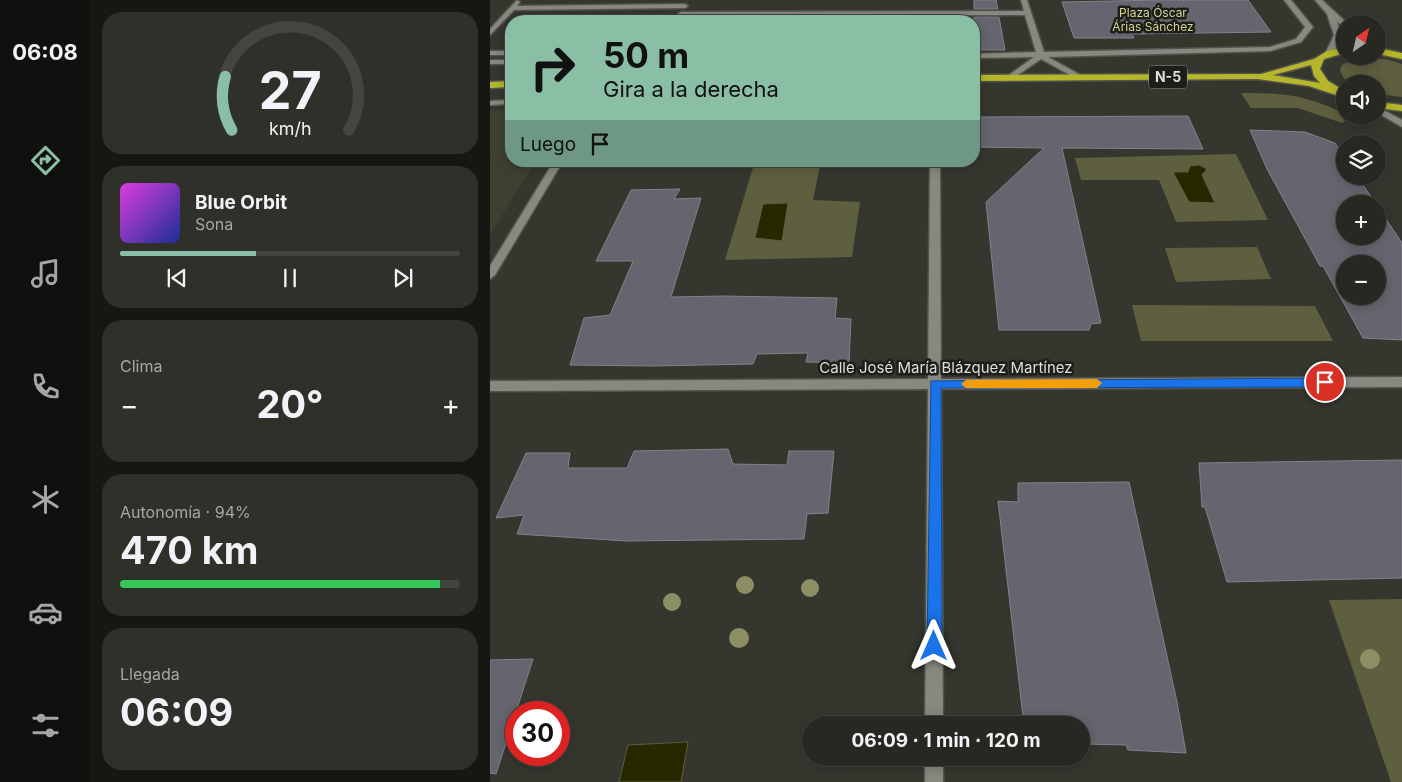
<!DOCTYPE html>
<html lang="es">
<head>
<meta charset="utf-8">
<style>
	body { margin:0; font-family:Inter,sans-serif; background:#30302a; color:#f1f3f6; height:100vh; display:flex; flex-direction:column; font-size:19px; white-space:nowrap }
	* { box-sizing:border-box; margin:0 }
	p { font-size:16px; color:#a5a6a5 }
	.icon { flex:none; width:28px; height:28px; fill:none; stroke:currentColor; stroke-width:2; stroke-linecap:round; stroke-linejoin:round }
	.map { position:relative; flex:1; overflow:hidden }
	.panel { display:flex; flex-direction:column; gap:12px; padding:12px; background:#161613; width:400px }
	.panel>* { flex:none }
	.hud { position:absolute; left:15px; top:15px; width:475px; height:152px; border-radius:20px; box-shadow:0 2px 12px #0003,0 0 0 1px #444440; background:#8abfa5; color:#111; overflow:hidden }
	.needle { width:32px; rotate:34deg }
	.buttons { position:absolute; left:846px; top:15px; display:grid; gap:10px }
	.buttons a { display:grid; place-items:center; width:50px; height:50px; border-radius:50%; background:#282822; box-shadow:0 2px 12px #0003,0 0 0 1px #444440; font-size:25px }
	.speed { position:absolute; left:15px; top:701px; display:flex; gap:10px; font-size:25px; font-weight:700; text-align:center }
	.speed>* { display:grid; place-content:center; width:65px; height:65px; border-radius:50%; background:#282822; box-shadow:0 2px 12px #0003,0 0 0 1px #444440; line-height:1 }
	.speed .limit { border:8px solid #d22; background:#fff; color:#111 }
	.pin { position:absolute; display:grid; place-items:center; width:42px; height:42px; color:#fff; margin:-21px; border:2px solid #fff; border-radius:50%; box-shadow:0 1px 5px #0007 }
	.me { position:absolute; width:55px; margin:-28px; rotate:0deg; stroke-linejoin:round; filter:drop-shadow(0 0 4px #0008) }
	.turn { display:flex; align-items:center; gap:18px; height:105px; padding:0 15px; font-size:22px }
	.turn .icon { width:65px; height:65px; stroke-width:2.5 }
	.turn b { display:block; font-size:35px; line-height:42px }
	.then { display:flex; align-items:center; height:48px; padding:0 15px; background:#0003; gap:10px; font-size:19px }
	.big { font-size:38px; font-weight:700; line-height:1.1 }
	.panel .tile { flex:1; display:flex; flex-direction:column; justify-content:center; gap:8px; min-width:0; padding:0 18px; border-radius:20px; background:#30302a }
	.panel .dial { align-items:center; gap:0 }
	.dial svg { height:130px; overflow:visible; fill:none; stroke:#444440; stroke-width:7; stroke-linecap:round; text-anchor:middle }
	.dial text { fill:#f1f3f6; stroke:none }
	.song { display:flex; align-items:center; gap:15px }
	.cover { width:60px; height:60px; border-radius:8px; background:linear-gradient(135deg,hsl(300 70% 55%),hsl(230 70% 35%)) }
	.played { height:5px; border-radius:2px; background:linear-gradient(90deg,#8abfa5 40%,#444440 40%) }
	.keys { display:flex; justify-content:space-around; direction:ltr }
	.heat { display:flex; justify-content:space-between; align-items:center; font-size:28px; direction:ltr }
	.charge { height:8px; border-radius:4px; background:linear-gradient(90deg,#34c759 94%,#444440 0) }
	.trip { position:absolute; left:312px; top:716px; width:288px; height:50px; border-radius:25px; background:#282822; box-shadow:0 2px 12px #0003,0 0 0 1px #444440; font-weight:700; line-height:50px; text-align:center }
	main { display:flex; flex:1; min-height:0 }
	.dock { display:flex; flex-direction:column; width:90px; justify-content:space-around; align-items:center; background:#10100e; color:#a5a6a5 }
	.dock .icon { width:35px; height:35px }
	.dock .on { color:#8abfa5 }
	.dock b { font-size:22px; color:#f1f3f6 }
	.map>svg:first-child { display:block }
	.built { fill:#3e3f31 }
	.green { fill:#5e5f3f }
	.water { fill:#272700; stroke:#5e5e41 }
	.building { fill:#64656e; stroke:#81828b; fill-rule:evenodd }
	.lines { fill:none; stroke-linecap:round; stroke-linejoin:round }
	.street-casing { stroke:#53534d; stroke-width:3 }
	.highway-casing { stroke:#53534d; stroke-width:3 }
	.street { fill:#87887f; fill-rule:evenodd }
	.highway { fill:#b5b62a; fill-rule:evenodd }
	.tree { fill:#8c8e64 }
	.route { fill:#1a73e8; stroke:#114b97 }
	.slow { fill:#f59e0b }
	.labels { text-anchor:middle; stroke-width:5; stroke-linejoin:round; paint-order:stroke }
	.far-park-label { font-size:12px; fill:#d3d691; stroke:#1d1d19 }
	.shield { fill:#1d1d19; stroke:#a5a5a0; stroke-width:1 }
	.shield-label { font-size:14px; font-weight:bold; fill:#dfdfda }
	.street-label { font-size:15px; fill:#dfdfda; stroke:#1d1d19 }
</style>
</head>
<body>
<main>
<nav class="dock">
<b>06:08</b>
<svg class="icon on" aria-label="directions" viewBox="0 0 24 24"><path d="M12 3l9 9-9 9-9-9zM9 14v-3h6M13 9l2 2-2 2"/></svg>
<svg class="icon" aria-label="music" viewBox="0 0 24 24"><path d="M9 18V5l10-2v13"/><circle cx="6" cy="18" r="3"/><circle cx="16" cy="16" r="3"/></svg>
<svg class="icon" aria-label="phone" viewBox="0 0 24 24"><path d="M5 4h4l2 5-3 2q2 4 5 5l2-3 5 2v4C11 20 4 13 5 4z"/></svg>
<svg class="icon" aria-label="climate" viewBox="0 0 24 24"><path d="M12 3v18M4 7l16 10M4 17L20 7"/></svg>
<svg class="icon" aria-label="car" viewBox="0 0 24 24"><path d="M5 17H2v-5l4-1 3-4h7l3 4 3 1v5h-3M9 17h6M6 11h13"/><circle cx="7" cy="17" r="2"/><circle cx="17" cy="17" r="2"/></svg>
<svg class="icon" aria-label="filters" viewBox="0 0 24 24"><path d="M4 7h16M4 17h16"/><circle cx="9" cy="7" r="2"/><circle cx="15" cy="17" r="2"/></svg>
</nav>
<section class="panel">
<div class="tile dial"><svg viewBox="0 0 100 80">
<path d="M14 69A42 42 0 1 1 86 69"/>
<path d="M14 69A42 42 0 0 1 10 36" stroke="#8abfa5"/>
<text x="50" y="56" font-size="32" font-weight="700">27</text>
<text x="50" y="72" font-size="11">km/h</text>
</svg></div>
<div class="tile">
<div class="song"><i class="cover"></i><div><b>Blue Orbit</b><p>Sona</p></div></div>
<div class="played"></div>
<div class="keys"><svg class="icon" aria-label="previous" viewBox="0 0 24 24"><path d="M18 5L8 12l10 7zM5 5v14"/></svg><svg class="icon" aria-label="pause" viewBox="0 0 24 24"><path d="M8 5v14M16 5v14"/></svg><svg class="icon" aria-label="next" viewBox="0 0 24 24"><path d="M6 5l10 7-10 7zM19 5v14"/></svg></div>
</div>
<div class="tile"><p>Clima</p>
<div class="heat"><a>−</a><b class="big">20°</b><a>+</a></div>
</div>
<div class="tile"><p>Autonomía · 94%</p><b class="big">470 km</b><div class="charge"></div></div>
<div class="tile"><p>Llegada</p><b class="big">06:09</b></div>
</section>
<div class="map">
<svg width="912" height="782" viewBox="0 0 912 782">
	<rect width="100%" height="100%" fill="#35362e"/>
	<path class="built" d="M21,109V161H47L0,234V111Z"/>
	<g class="green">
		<path d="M870,58L896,59L912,64V97L888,94V84C872,84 854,88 850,69L853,64Z"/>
		<path d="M751,93C794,93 816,95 855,114V116H860L852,123L808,108H761Z"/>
		<path d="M746,154L778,220L686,222L669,180H591L585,158Z"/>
		<path d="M265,161H331L323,200L370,202L362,257L235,260Z"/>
		<path d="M767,247L781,279L686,282L675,248Z"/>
		<path d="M642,305L825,306L843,341H651Z"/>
		<path d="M912,599V782H901L839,600Z"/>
	</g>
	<g class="water">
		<path d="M709,165L717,169L712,175L725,203L699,202L683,172H698L700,166Z"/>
		<path d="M298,203L292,241L265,238L273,204Z"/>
		<path d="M198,742L191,782H129L138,745Z"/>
	</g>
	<g class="building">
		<path d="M484,0H506L508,9H484Z"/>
		<path d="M672,0H758L781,32L642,34L644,38H584L572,2Z"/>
		<path d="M484,17H509L515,50H484Z"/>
		<path d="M698,116L713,149L572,148L611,323L601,324L599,330H509L496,202L554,148L484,147L487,117Z"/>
		<path d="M760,130L815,132L845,143L855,158V176H867L886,204H855V236H888V207L912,243V340L873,338L833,266H830L777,169ZM855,264H888V296H855Z"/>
		<path d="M190,189L184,199L211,198L181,297L233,296L347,298L345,318L361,319L359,363L316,362L318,353L267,354L263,364L162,366L80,365L94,318L120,315L143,261H106L141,190Z"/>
		<path d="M238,449L243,464L297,465L299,451H344L338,513L317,514L314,539L136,541L27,534L34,515L6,518L36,453H80L78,468H137L144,451Z"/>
		<path d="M912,460V578L737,582L715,507H712L709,463Z"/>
		<path d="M639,482L687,702L696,753L638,750L636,745L591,744V725H534L508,501L528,502V483Z"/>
		<path d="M43,659L6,774L0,773V660Z"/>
	</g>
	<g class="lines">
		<defs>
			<g id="street">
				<path d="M27,0L30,2L27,6L195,4L198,6L195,8L24,10L0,35V29Z"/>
				<path d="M531,0H537L554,52L780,47L806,39L815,27L794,0H801L823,27L811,42L780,51L558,57L594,77L587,79L551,59L522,79H519V75L544,57L484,58V54L546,52L535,15L191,16L188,14L191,12L534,11Z"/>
				<path d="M825,0H832L858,24H855V27L847,22L852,35L843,54L836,52L844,35L837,14Z"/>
				<rect x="0" y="51" width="21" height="4"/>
				<rect x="0" y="60" width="21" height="4"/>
				<path d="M21,100V104L0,105V101Z"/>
				<path d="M888,107L912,120V127L888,113Z"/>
				<path d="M64,161H73L5,275L0,279V266Z"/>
				<path d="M440,161H450L451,379L912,377V387L451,389L453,725H435L438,389L0,391V381L438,379Z"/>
				<rect x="435" y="758" width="18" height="24"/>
			</g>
			<g id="highway">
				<path d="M855,47V53L834,59L830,69L838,81L855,91V98L819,86L767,79L484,81V75L771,74L824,59L837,51ZM821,65L824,76L830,83L783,75Z"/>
				<path d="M888,48L912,53V59L888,54Z"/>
				<path d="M21,81V87L0,88V82Z"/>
				<path d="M888,102L912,105V111L888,108Z"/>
			</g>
		</defs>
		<use href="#street" class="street-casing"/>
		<use href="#highway" class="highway-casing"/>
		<use href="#street" class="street"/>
		<use href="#highway" class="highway"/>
	</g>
	<g class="tree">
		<circle cx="255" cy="585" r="9"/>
		<circle cx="320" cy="588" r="9"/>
		<circle cx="182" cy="602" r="9"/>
		<circle cx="249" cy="638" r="10"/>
		<circle cx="880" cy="659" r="10"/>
	</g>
	<path class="route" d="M835,378L841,382L835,387L451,388L452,646L449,651L444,653L439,651L437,646L441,381Z"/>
	<path class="slow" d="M607,379L612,383L607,388H476L471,384L476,380Z"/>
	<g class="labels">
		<g class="far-park-label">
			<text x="663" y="17">Plaza Óscar<tspan x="663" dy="14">Árias Sánchez</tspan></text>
		</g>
		<rect class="shield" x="659" y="65.5" width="38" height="23" rx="4"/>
		<g class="shield-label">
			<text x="678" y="82">N-5</text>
		</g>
		<g class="street-label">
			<text x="456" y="373">Calle José María Blázquez Martínez</text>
		</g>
	</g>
</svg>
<div class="buttons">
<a><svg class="needle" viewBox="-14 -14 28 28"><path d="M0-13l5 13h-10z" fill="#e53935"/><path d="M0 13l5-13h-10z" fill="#a5a6a5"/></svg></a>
<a><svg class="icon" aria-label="sound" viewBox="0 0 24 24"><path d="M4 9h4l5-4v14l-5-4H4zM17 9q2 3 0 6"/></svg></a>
<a><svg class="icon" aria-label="layers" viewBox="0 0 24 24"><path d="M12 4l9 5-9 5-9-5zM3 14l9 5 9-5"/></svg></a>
<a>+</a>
<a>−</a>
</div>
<div class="speed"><div class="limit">30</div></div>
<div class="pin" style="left:835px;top:382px;background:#d93025"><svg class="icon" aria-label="arrive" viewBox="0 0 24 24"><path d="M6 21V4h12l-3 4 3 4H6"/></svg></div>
<svg class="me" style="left:444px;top:646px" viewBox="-20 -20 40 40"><path d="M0-17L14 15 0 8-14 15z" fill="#1a73e8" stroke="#fff" stroke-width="4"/></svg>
<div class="trip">06:09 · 1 min · 120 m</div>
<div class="hud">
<div class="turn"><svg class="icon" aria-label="right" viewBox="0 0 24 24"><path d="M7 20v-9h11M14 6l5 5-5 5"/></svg><div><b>50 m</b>Gira a la derecha</div></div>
<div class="then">Luego<svg class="icon" aria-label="arrive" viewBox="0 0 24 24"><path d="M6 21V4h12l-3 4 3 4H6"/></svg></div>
</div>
</div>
</main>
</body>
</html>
